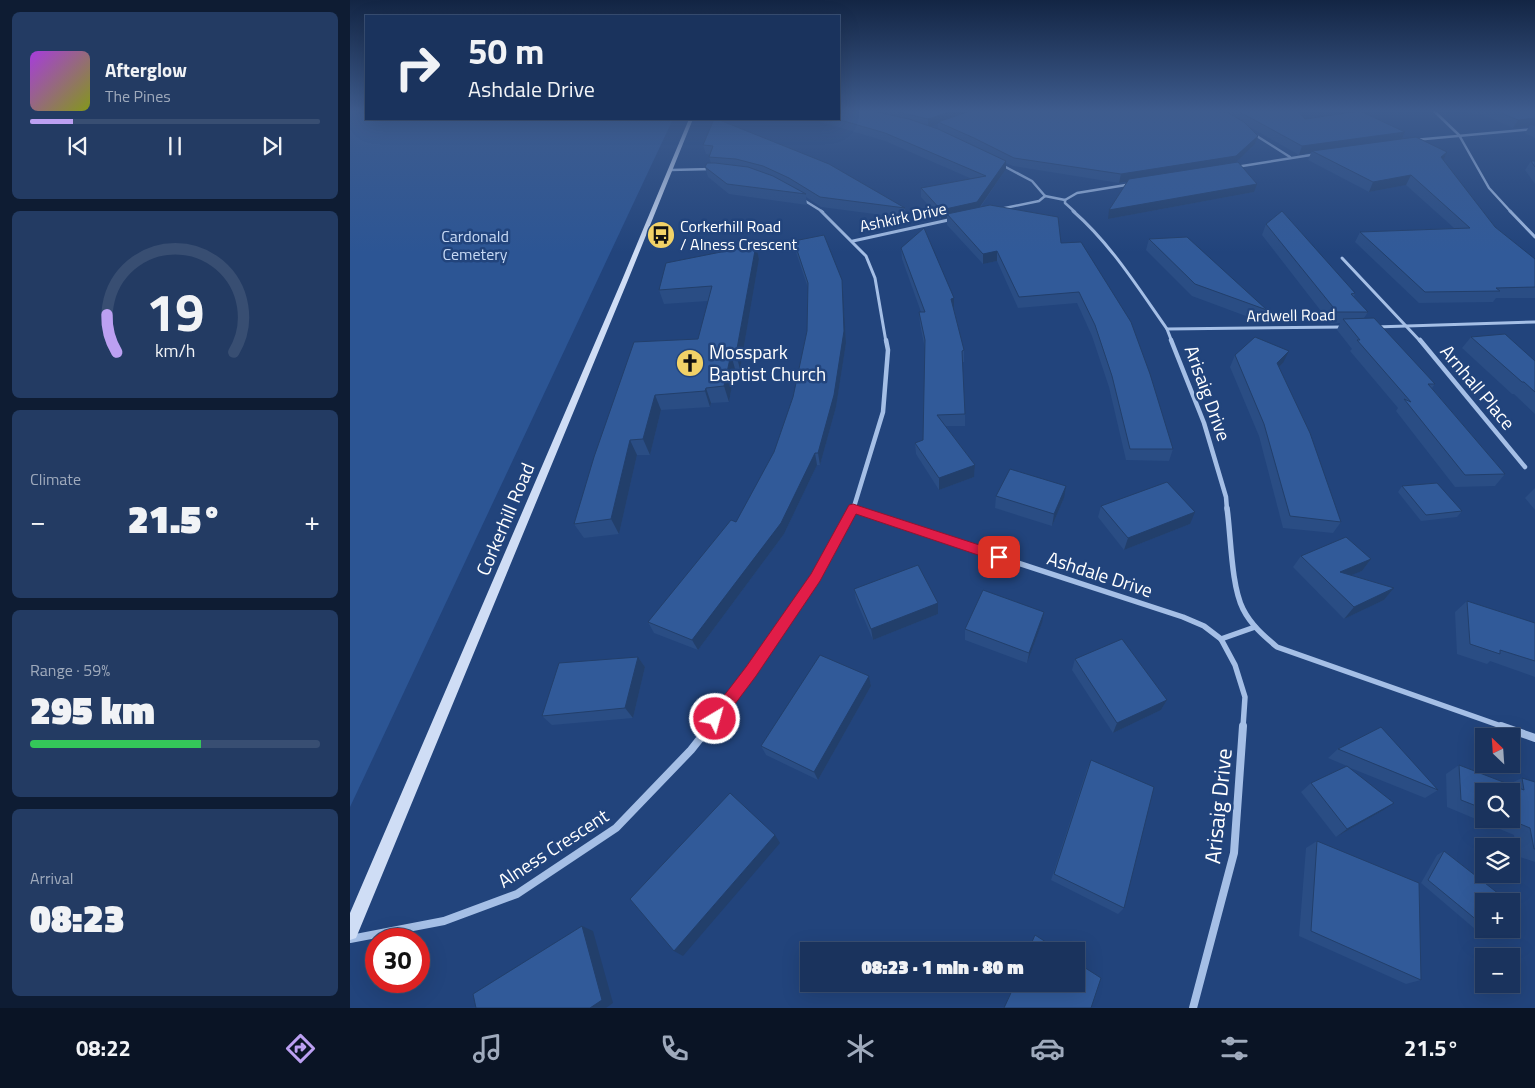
<!DOCTYPE html>
<html lang="en">
<head>
<meta charset="utf-8">
<style>
	body { margin:0; font-family:"Titillium Web",sans-serif; background:#233b63; color:#f1f3f6; height:100vh; display:flex; flex-direction:column; font-size:19px; white-space:nowrap }
	* { box-sizing:border-box; margin:0 }
	p { font-size:16px; color:#9faabc }
	.icon { flex:none; width:28px; height:28px; fill:none; stroke:currentColor; stroke-width:2; stroke-linecap:round; stroke-linejoin:round }
	.map { position:relative; flex:1; overflow:hidden }
	.drawer { display:flex; flex-direction:column; gap:12px; padding:12px; background:#0e1c33; width:350px }
	.drawer>* { flex:none }
	.guide { position:absolute; left:15px; top:15px; width:475px; height:105px; border-radius:0px; box-shadow:0 5px 20px #0002,0 0 0 1px #384e72; background:#1a335d; color:#f1f3f6; overflow:hidden }
	.needle { width:32px; rotate:335deg }
	.controls { position:absolute; left:1125px; top:728px; display:grid; gap:10px }
	.controls a { display:grid; place-items:center; width:45px; height:45px; border-radius:0px; background:#1a335d; box-shadow:0 5px 20px #0002,0 0 0 1px #384e72; font-size:25px }
	.speed { position:absolute; left:15px; top:928px; display:flex; gap:10px; font-size:25px; font-weight:700; text-align:center }
	.speed>* { display:grid; place-content:center; width:65px; height:65px; border-radius:50%; background:#1a335d; box-shadow:0 5px 20px #0002,0 0 0 1px #384e72; line-height:1 }
	.speed .limit { border:8px solid #d22; background:#fff; color:#111 }
	.pin { position:absolute; display:grid; place-items:center; width:42px; height:42px; color:#fff; margin:-21px; border-radius:10px; box-shadow:0 2px 8px #0006 }
	.me { position:absolute; width:55px; margin:-28px; rotate:37deg; stroke-linejoin:round; filter:drop-shadow(0 0 4px #0008) }
	.turn { display:flex; align-items:center; gap:18px; height:105px; padding:0 20px; font-size:22px }
	.turn .icon { width:65px; height:65px; stroke-width:2.5 }
	.turn b { display:block; font-size:35px; line-height:42px }
	.big { font-size:38px; font-weight:800; line-height:1.1 }
	.drawer .widget { flex:1; display:flex; flex-direction:column; justify-content:center; gap:8px; min-width:0; padding:0 18px; border-radius:8px; background:#233b63 }
	.drawer .dial { align-items:center; gap:0 }
	.dial svg { height:130px; overflow:visible; fill:none; stroke:#384e72; stroke-width:7; stroke-linecap:round; text-anchor:middle }
	.dial text { fill:#f1f3f6; stroke:none }
	.song { display:flex; align-items:center; gap:15px }
	.cover { width:60px; height:60px; border-radius:8px; background:linear-gradient(135deg,hsl(280 70% 55%),hsl(70 70% 35%)) }
	.played { height:5px; border-radius:2px; background:linear-gradient(90deg,#bca0f2 15%,#384e72 15%) }
	.keys { display:flex; justify-content:space-around; direction:ltr }
	.heat { display:flex; justify-content:space-between; align-items:center; font-size:28px; direction:ltr }
	.charge { height:8px; border-radius:4px; background:linear-gradient(90deg,#34c759 59%,#384e72 0) }
	.trip { position:absolute; left:450px; top:942px; width:285px; height:50px; border-radius:0px; background:#1a335d; box-shadow:0 5px 20px #0002,0 0 0 1px #384e72; font-weight:800; line-height:50px; text-align:center }
	.tabs { display:flex; height:80px; justify-content:space-around; align-items:center; background:#0a1425; color:#9faabc }
	.tabs .icon { width:35px; height:35px }
	.tabs .selected { color:#bca0f2 }
	.tabs b { font-size:22px; color:#f1f3f6 }
	main { display:flex; flex:1; min-height:0 }
	.map>svg:first-child { display:block }
	.green { fill:#2c5594 }
	.lines { fill:none; stroke-linecap:round; stroke-linejoin:round }
	.street-far4 { stroke:#a5bfe6; stroke-width:2.5 }
	.street-far3 { stroke:#a5bfe6; stroke-width:3 }
	.street-far2 { stroke:#a5bfe6; stroke-width:4.5 }
	.street-far1 { stroke:#a5bfe6; stroke-width:5.5 }
	.street { stroke:#a5bfe6; stroke-width:8 }
	.secondary { fill:#cfddf5; fill-rule:evenodd }
	.wall { fill:#2a4d84; fill-rule:evenodd }
	.shaded-wall { fill:#223f6b }
	.building { fill:#315a99; stroke:#223f6b }
	.route { fill:#e11d48; stroke:#92132f }
	.labels { text-anchor:middle; stroke-width:5; stroke-linejoin:round; paint-order:stroke }
	.far-street-label { font-size:16px; fill:#fff; stroke:#22447c }
	.far-poi-label { font-size:16px; fill:#fff; stroke:#22447c; text-anchor:start }
	.far-park-label { font-size:16px; fill:#c8daf5; stroke:#22447c }
	.poi-label { font-size:19px; fill:#fff; stroke:#22447c; text-anchor:start }
	.street-label { font-size:19px; fill:#fff; stroke:#22447c }
	.near-street-label { font-size:22px; fill:#fff; stroke:#22447c }
</style>
</head>
<body>
<main>
<section class="drawer">
<div class="widget">
<div class="song"><i class="cover"></i><div><b>Afterglow</b><p>The Pines</p></div></div>
<div class="played"></div>
<div class="keys"><svg class="icon" aria-label="previous" viewBox="0 0 24 24"><path d="M18 5L8 12l10 7zM5 5v14"/></svg><svg class="icon" aria-label="pause" viewBox="0 0 24 24"><path d="M8 5v14M16 5v14"/></svg><svg class="icon" aria-label="next" viewBox="0 0 24 24"><path d="M6 5l10 7-10 7zM19 5v14"/></svg></div>
</div>
<div class="widget dial"><svg viewBox="0 0 100 80">
<path d="M14 69A42 42 0 1 1 86 69"/>
<path d="M14 69A42 42 0 0 1 8 46" stroke="#bca0f2"/>
<text x="50" y="56" font-size="32" font-weight="700">19</text>
<text x="50" y="72" font-size="11">km/h</text>
</svg></div>
<div class="widget"><p>Climate</p>
<div class="heat"><a>−</a><b class="big">21.5°</b><a>+</a></div>
</div>
<div class="widget"><p>Range · 59%</p><b class="big">295 km</b><div class="charge"></div></div>
<div class="widget"><p>Arrival</p><b class="big">08:23</b></div>
</section>
<div class="map">
<svg width="1185" height="1008" viewBox="0 0 1185 1008">
	<rect width="100%" height="100%" fill="#22447c"/>
	<path class="green" d="M0,111H16V119H323L0,807Z"/>
	<g class="lines">
		<g class="street-far4">
			<path d="M1084,111L1109,135L1139,188L1161,212"/>
			<path d="M902,133L940,157"/>
			<path d="M1064,140L1185,129"/>
			<path d="M650,164L682,181L695,196"/>
			<path d="M886,167L967,154"/>
			<path d="M320,170L362,169"/>
			<path d="M695,196L715,200"/>
			<path d="M452,199L473,212"/>
			<path d="M715,200V203L725,212"/>
			<path d="M715,200L727,193L782,184"/>
			<path d="M650,209L689,201L695,196"/>
		</g>
		<g class="street-far3">
			<path d="M471,211L516,256L525,278L536,342"/>
			<path d="M723,211C761,244 788,288 817,329L822,342"/>
			<path d="M1160,211L1185,237"/>
			<path d="M503,241L603,219"/>
			<path d="M992,258L1071,342"/>
			<path d="M1025,327L1185,322"/>
			<path d="M817,329L994,327"/>
		</g>
		<g class="street-far2">
			<path d="M821,340L854,423L876,497L877,510"/>
			<path d="M1070,340L1175,467"/>
			<path d="M503,509L505,510"/>
			<path d="M503,510L533,412L538,350L536,340"/>
		</g>
		<g class="street-far1">
			<path d="M877,508C881,536 881,585 893,609C901,625 914,636 927,647L1154,727"/>
			<path d="M503,509L833,617L854,626L871,639L885,665L895,697L893,727"/>
			<path d="M871,639L905,627"/>
			<path d="M359,727C412,658 464,587 503,508"/>
		</g>
		<g class="street">
			<path d="M1151,726L1185,738"/>
			<path d="M0,939L94,921L167,894L266,828L341,750L360,726"/>
			<path d="M843,1008L884,853L893,726"/>
		</g>
		<path class="secondary" d="M339,119H343L278,280L6,938L0,940V913L272,280Z"/>
	</g>
	<g class="wall">
		<path d="M489,111H948L955,119L1055,132L1052,139L1097,152L1093,160L1145,227L1185,259V298H1146L1143,302L1069,303L1005,242L1010,232L1104,228L1056,185L1019,192L958,160L961,153L949,155L898,126L908,136L905,144L886,162L904,192L758,219L778,182L769,183L663,166L656,163V169L630,208L711,243L823,449L819,461L776,460L759,387L742,336L727,303L668,308L647,261L633,264L597,225V218L591,219L571,197V188L622,179L535,141L461,119H489ZM588,124V129L580,126Z"/>
		<path d="M1110,111H1185V138L1175,133L1179,127L1163,128L1136,116Z"/>
		<path d="M364,119L555,208V218L471,207L456,197L457,205L379,194L358,177L355,167L361,163L359,157L360,155L356,154L353,145Z"/>
		<path d="M1181,161H1185V184L1175,170Z"/>
		<path d="M916,224L1005,293L1004,297L1018,312L1014,318L1085,384L1082,388L1155,474L1145,486L1105,487L1046,411L1048,408L1000,351L1002,349L987,330L990,323L981,324L912,235Z"/>
		<path d="M799,239L917,310L912,322L842,296L796,250Z"/>
		<path d="M444,241L492,280L493,291L496,343L486,407L470,465H467L434,534L348,650L304,633L298,622L386,522L424,452L443,397L457,331L458,288L446,252Z"/>
		<path d="M406,245L409,259L390,369H385L379,402L361,403L360,407L311,410L300,455H287L269,534L234,538L224,524L284,342L348,339L358,301L314,304L309,290Z"/>
		<path d="M551,248L604,298V310L614,350V362H612L615,414V426H596L625,465L624,477L589,490L566,454L565,443L573,440L575,349L570,324L569,312H571L552,259Z"/>
		<path d="M1121,337L1185,361V414L1164,394H1162L1112,348Z"/>
		<path d="M885,355L933,363L929,367L991,522L983,533L933,528L909,436L880,367Z"/>
		<path d="M1052,486L1112,511L1107,517L1071,521L1048,492Z"/>
		<path d="M1185,488V510L1175,498Z"/>
		<path d="M646,496L714,498L702,526L645,508Z"/>
		<path d="M751,506L840,524L774,550L748,517Z"/>
		<path d="M951,556L1021,559L1012,571L1001,575L1044,588L1034,600L994,619L943,567Z"/>
		<path d="M504,589L588,603V614L523,640L506,600Z"/>
		<path d="M1117,601L1185,623V677L1140,661L1137,664L1107,654L1105,612Z"/>
		<path d="M692,623L677,663L615,640V629Z"/>
		<path d="M288,657L295,667L283,718L202,725L192,716Z"/>
		<path d="M725,659L817,700L811,710L763,733L722,670Z"/>
		<path d="M519,676L521,686L468,780L416,755L411,746Z"/>
		<path d="M988,749L1088,790L1075,798L998,767L1032,811L986,837L951,792L961,783L997,766L978,758Z"/>
		<path d="M741,760L774,908L768,914L701,880L737,769Z"/>
		<path d="M1109,765L1159,784L1172,778L1185,782V862L1167,856L1164,835L1097,807L1096,774ZM1134,791L1161,819H1134Z"/>
		<path d="M967,841L1071,980L1056,984L949,936L956,848Z"/>
		<path d="M1094,851L1134,926L1125,929L1071,883L1087,855Z"/>
		<path d="M664,984H726L741,1008H654Z"/>
	</g>
	<g class="shaded-wall">
		<path d="M602,111H626L588,122V124L578,127V119Z"/>
		<path d="M1185,118V126L1180,125L1179,127L1163,128L1168,120Z"/>
		<path d="M1055,132L1051,141L962,151L961,153L949,155L952,146Z"/>
		<path d="M908,136L905,144L883,165L769,183L771,174Z"/>
		<path d="M1097,152L1093,161L1091,157Z"/>
		<path d="M656,161V169L627,211L597,214V218L591,219V210Z"/>
		<path d="M1061,175L1056,185L1019,192L1023,182Z"/>
		<path d="M907,184L904,192L758,219L759,210Z"/>
		<path d="M406,245L409,259L390,369L386,354Z"/>
		<path d="M647,251V261L633,264V254Z"/>
		<path d="M492,280L493,291L496,343L486,407L470,465L468,453Z"/>
		<path d="M604,298V310H600L601,299Z"/>
		<path d="M939,351L933,363L921,375L927,363Z"/>
		<path d="M381,354L385,369L379,402L374,386Z"/>
		<path d="M356,388L361,403L360,407L355,391Z"/>
		<path d="M305,395L311,410L300,455L293,439Z"/>
		<path d="M280,440L287,455L269,534L261,519Z"/>
		<path d="M465,453L467,465L434,534L348,650L342,640Z"/>
		<path d="M625,465L624,477L589,490V478Z"/>
		<path d="M716,486L714,498L702,526L704,514Z"/>
		<path d="M845,512L840,524L774,550L778,538Z"/>
		<path d="M1021,559L1012,571L981,583L990,572Z"/>
		<path d="M1044,588L1034,600L994,619L1004,607Z"/>
		<path d="M588,603V614L523,640L521,629Z"/>
		<path d="M694,612L692,623L677,663L679,653Z"/>
		<path d="M288,657L295,667L283,718L275,708Z"/>
		<path d="M519,676L521,686L468,780L464,772Z"/>
		<path d="M817,700L811,710L763,733L767,723Z"/>
		<path d="M1044,803L1032,811L986,837L997,829Z"/>
		<path d="M425,835L430,843L333,956L324,951Z"/>
		<path d="M232,926L243,931L263,1003L256,1008H240Z"/>
	</g>
	<g class="building">
		<path d="M489,111H522L559,119L588,129L656,161L627,202L591,210L571,188L636,176L535,133L487,119H489Z"/>
		<path d="M544,111H602L578,119Z"/>
		<path d="M620,111H844L877,112L894,122L908,136L886,156L771,174L664,158L624,138L588,122Z"/>
		<path d="M888,111H948L955,119L1010,111L1055,132L952,146Z"/>
		<path d="M1146,111H1185V118L1168,120Z"/>
		<path d="M364,119H367L479,164L555,208L470,197L439,178L413,166L386,159L359,157L363,146L353,145Z"/>
		<path d="M1066,137L1097,152L1091,157L1145,227L1185,259V287L1146,288L1150,291L1075,292L1010,232L1120,228L1061,175L1023,182L962,151Z"/>
		<path d="M1181,161H1185V167Z"/>
		<path d="M888,162L907,184L759,210L779,179Z"/>
		<path d="M357,163H365L398,167L423,176L456,194L377,184L355,167Z"/>
		<path d="M640,205L708,217L711,243L731,242L781,322L800,374L823,449H780L762,376L745,325L729,292L669,297L647,251L633,254L597,214Z"/>
		<path d="M932,211L1005,293L1001,294L1018,312H987L916,224Z"/>
		<path d="M574,228L604,298L601,299L614,350L612,351L615,414L587,415L625,465L589,478L565,443L573,440L575,340L569,312H575L551,248Z"/>
		<path d="M474,235L492,280L494,331L484,395L468,453H465L431,523L342,640L298,622L381,520L386,522L424,452L443,397L457,331L458,283L444,241Z"/>
		<path d="M837,237L917,310L845,284L799,239Z"/>
		<path d="M406,245L386,354H381L374,386L356,388L355,391L305,395L293,439L280,440L261,519L224,524L244,457L284,342L348,339L362,286L309,290L316,263Z"/>
		<path d="M1024,318L1085,384H1078L1155,474L1115,475L1054,399L1061,402L1007,340H1010L993,319Z"/>
		<path d="M1155,334L1185,361V392L1174,382H1172L1121,337Z"/>
		<path d="M905,337L939,351L927,363L960,433L991,522L940,516L914,424L885,355Z"/>
		<path d="M660,469L716,486L704,514L646,496Z"/>
		<path d="M817,482L845,512L778,538L751,506Z"/>
		<path d="M1087,483L1112,511L1076,515L1052,486Z"/>
		<path d="M996,537L1021,559L990,572L1044,588L1004,607L951,556Z"/>
		<path d="M568,565L588,603L521,629L504,589Z"/>
		<path d="M633,590L694,612L679,653L615,629Z"/>
		<path d="M1117,601L1185,623V661L1150,650V654L1120,644Z"/>
		<path d="M772,639L817,700L767,723L725,659Z"/>
		<path d="M470,655L519,676L464,772L411,746Z"/>
		<path d="M288,657L275,708L192,716L209,663Z"/>
		<path d="M1031,727L1088,790L988,749Z"/>
		<path d="M741,760L804,787L774,908L704,874Z"/>
		<path d="M1109,765L1174,790L1172,778L1185,782V849H1184L1180,828L1158,819H1161V791H1134V809L1111,800Z"/>
		<path d="M997,766L1044,803L997,829L961,783Z"/>
		<path d="M380,793L425,835L324,951L280,899Z"/>
		<path d="M967,841L1069,883L1071,980L961,931Z"/>
		<path d="M1094,851L1149,894L1146,901H1134V926L1078,880Z"/>
		<path d="M232,926L252,1000L240,1008H126L123,994Z"/>
		<path d="M685,935L710,951H678Z"/>
		<path d="M726,962L751,978L741,1008H654L665,984H726Z"/>
	</g>
	<linearGradient id="sky" x2="0" y2="1"><stop stop-color="#132544"/><stop offset="0.44" stop-color="#3e5c8e"/><stop offset="1" stop-color="#3e5c8e" stop-opacity="0"/></linearGradient>
	<rect width="1185" height="252" fill="url(#sky)"/>
	<path class="route" d="M503,504L654,553L655,557L654,560L649,562L506,514L470,581L406,676L370,724L365,726L360,724L357,719L360,714L396,667L461,574L499,505Z"/>
	<defs>
		<symbol id="bus-disc" viewBox="-11 -11 22 22"><circle r="9.5" fill="#f2d267" stroke="#22447c"/><path d="M-5-6H5V4H4V6H2V4H-2V6H-4V4H-5ZM-3.5-4V0h7V-4ZM-3.5 1.2v1.5H-2V1.2ZM2 1.2v1.5H3.5V1.2Z" fill="#111"/></symbol>
		<symbol id="church-disc" viewBox="-11 -11 22 22"><circle r="9.5" fill="#f2d267" stroke="#22447c"/><path d="M-1.2-6h2.4v3.5h3.3v2.4h-3.3V6h-2.4V-.1h-3.3v-2.4h3.3Z" fill="#111"/></symbol>
	</defs>
	<g fill-rule="evenodd">
		<use href="#bus-disc" x="295" y="219" width="32" height="32"/>
		<use href="#church-disc" x="324" y="347" width="32" height="32"/>
	</g>
	<g class="labels">
		<g class="far-street-label">
			<text transform="translate(553 217) rotate(-12)" y="6">Ashkirk Drive</text>
			<text transform="translate(941 315) rotate(-1)" y="6">Ardwell Road</text>
		</g>
		<g class="far-poi-label">
			<text x="330" y="232">Corkerhill Road<tspan x="330" dy="18">/ Alness Crescent</tspan></text>
		</g>
		<g class="far-park-label">
			<text x="125" y="242">Cardonald<tspan x="125" dy="18">Cemetery</tspan></text>
		</g>
		<g class="poi-label">
			<text x="359" y="359">Mosspark<tspan x="359" dy="22">Baptist Church</tspan></text>
		</g>
		<g class="street-label">
			<text transform="translate(1128 387) rotate(50)" y="7">Arnhall Place</text>
			<text transform="translate(858 393) rotate(70)" y="7">Arisaig Drive</text>
			<text transform="translate(155 519) rotate(-67)" y="7">Corkerhill Road</text>
			<text transform="translate(750 574) rotate(18)" y="7">Ashdale Drive</text>
			<text transform="translate(203 848) rotate(-33)" y="7">Alness Crescent</text>
		</g>
		<g class="near-street-label">
			<text transform="translate(868 806) rotate(-84)" y="8">Arisaig Drive</text>
		</g>
	</g>
</svg>
<div class="controls">
<a><svg class="needle" viewBox="-14 -14 28 28"><path d="M0-13l5 13h-10z" fill="#e53935"/><path d="M0 13l5-13h-10z" fill="#9faabc"/></svg></a>
<a><svg class="icon" aria-label="search" viewBox="0 0 24 24"><circle cx="10" cy="10" r="6"/><path d="M15 15l6 6"/></svg></a>
<a><svg class="icon" aria-label="layers" viewBox="0 0 24 24"><path d="M12 4l9 5-9 5-9-5zM3 14l9 5 9-5"/></svg></a>
<a>+</a>
<a>−</a>
</div>
<div class="speed"><div class="limit">30</div></div>
<div class="pin" style="left:649px;top:557px;background:#d93025"><svg class="icon" aria-label="arrive" viewBox="0 0 24 24"><path d="M6 21V4h12l-3 4 3 4H6"/></svg></div>
<svg class="me" style="left:365px;top:719px" viewBox="-20 -20 40 40"><circle r="17" fill="#e11d48" stroke="#fff" stroke-width="3"/><path d="M0-11L8 9 0 5-8 9z" fill="#fff"/></svg>
<div class="trip">08:23 · 1 min · 80 m</div>
<div class="guide">
<div class="turn"><svg class="icon" aria-label="right" viewBox="0 0 24 24"><path d="M7 20v-9h11M14 6l5 5-5 5"/></svg><div><b>50 m</b>Ashdale Drive</div></div>
</div>
</div>
</main>
<nav class="tabs">
<b>08:22</b>
<svg class="icon selected" aria-label="directions" viewBox="0 0 24 24"><path d="M12 3l9 9-9 9-9-9zM9 14v-3h6M13 9l2 2-2 2"/></svg>
<svg class="icon" aria-label="music" viewBox="0 0 24 24"><path d="M9 18V5l10-2v13"/><circle cx="6" cy="18" r="3"/><circle cx="16" cy="16" r="3"/></svg>
<svg class="icon" aria-label="phone" viewBox="0 0 24 24"><path d="M5 4h4l2 5-3 2q2 4 5 5l2-3 5 2v4C11 20 4 13 5 4z"/></svg>
<svg class="icon" aria-label="climate" viewBox="0 0 24 24"><path d="M12 3v18M4 7l16 10M4 17L20 7"/></svg>
<svg class="icon" aria-label="car" viewBox="0 0 24 24"><path d="M5 17H2v-5l4-1 3-4h7l3 4 3 1v5h-3M9 17h6M6 11h13"/><circle cx="7" cy="17" r="2"/><circle cx="17" cy="17" r="2"/></svg>
<svg class="icon" aria-label="filters" viewBox="0 0 24 24"><path d="M4 7h16M4 17h16"/><circle cx="9" cy="7" r="2"/><circle cx="15" cy="17" r="2"/></svg>
<b>21.5°</b>
</nav>
</body>
</html>
